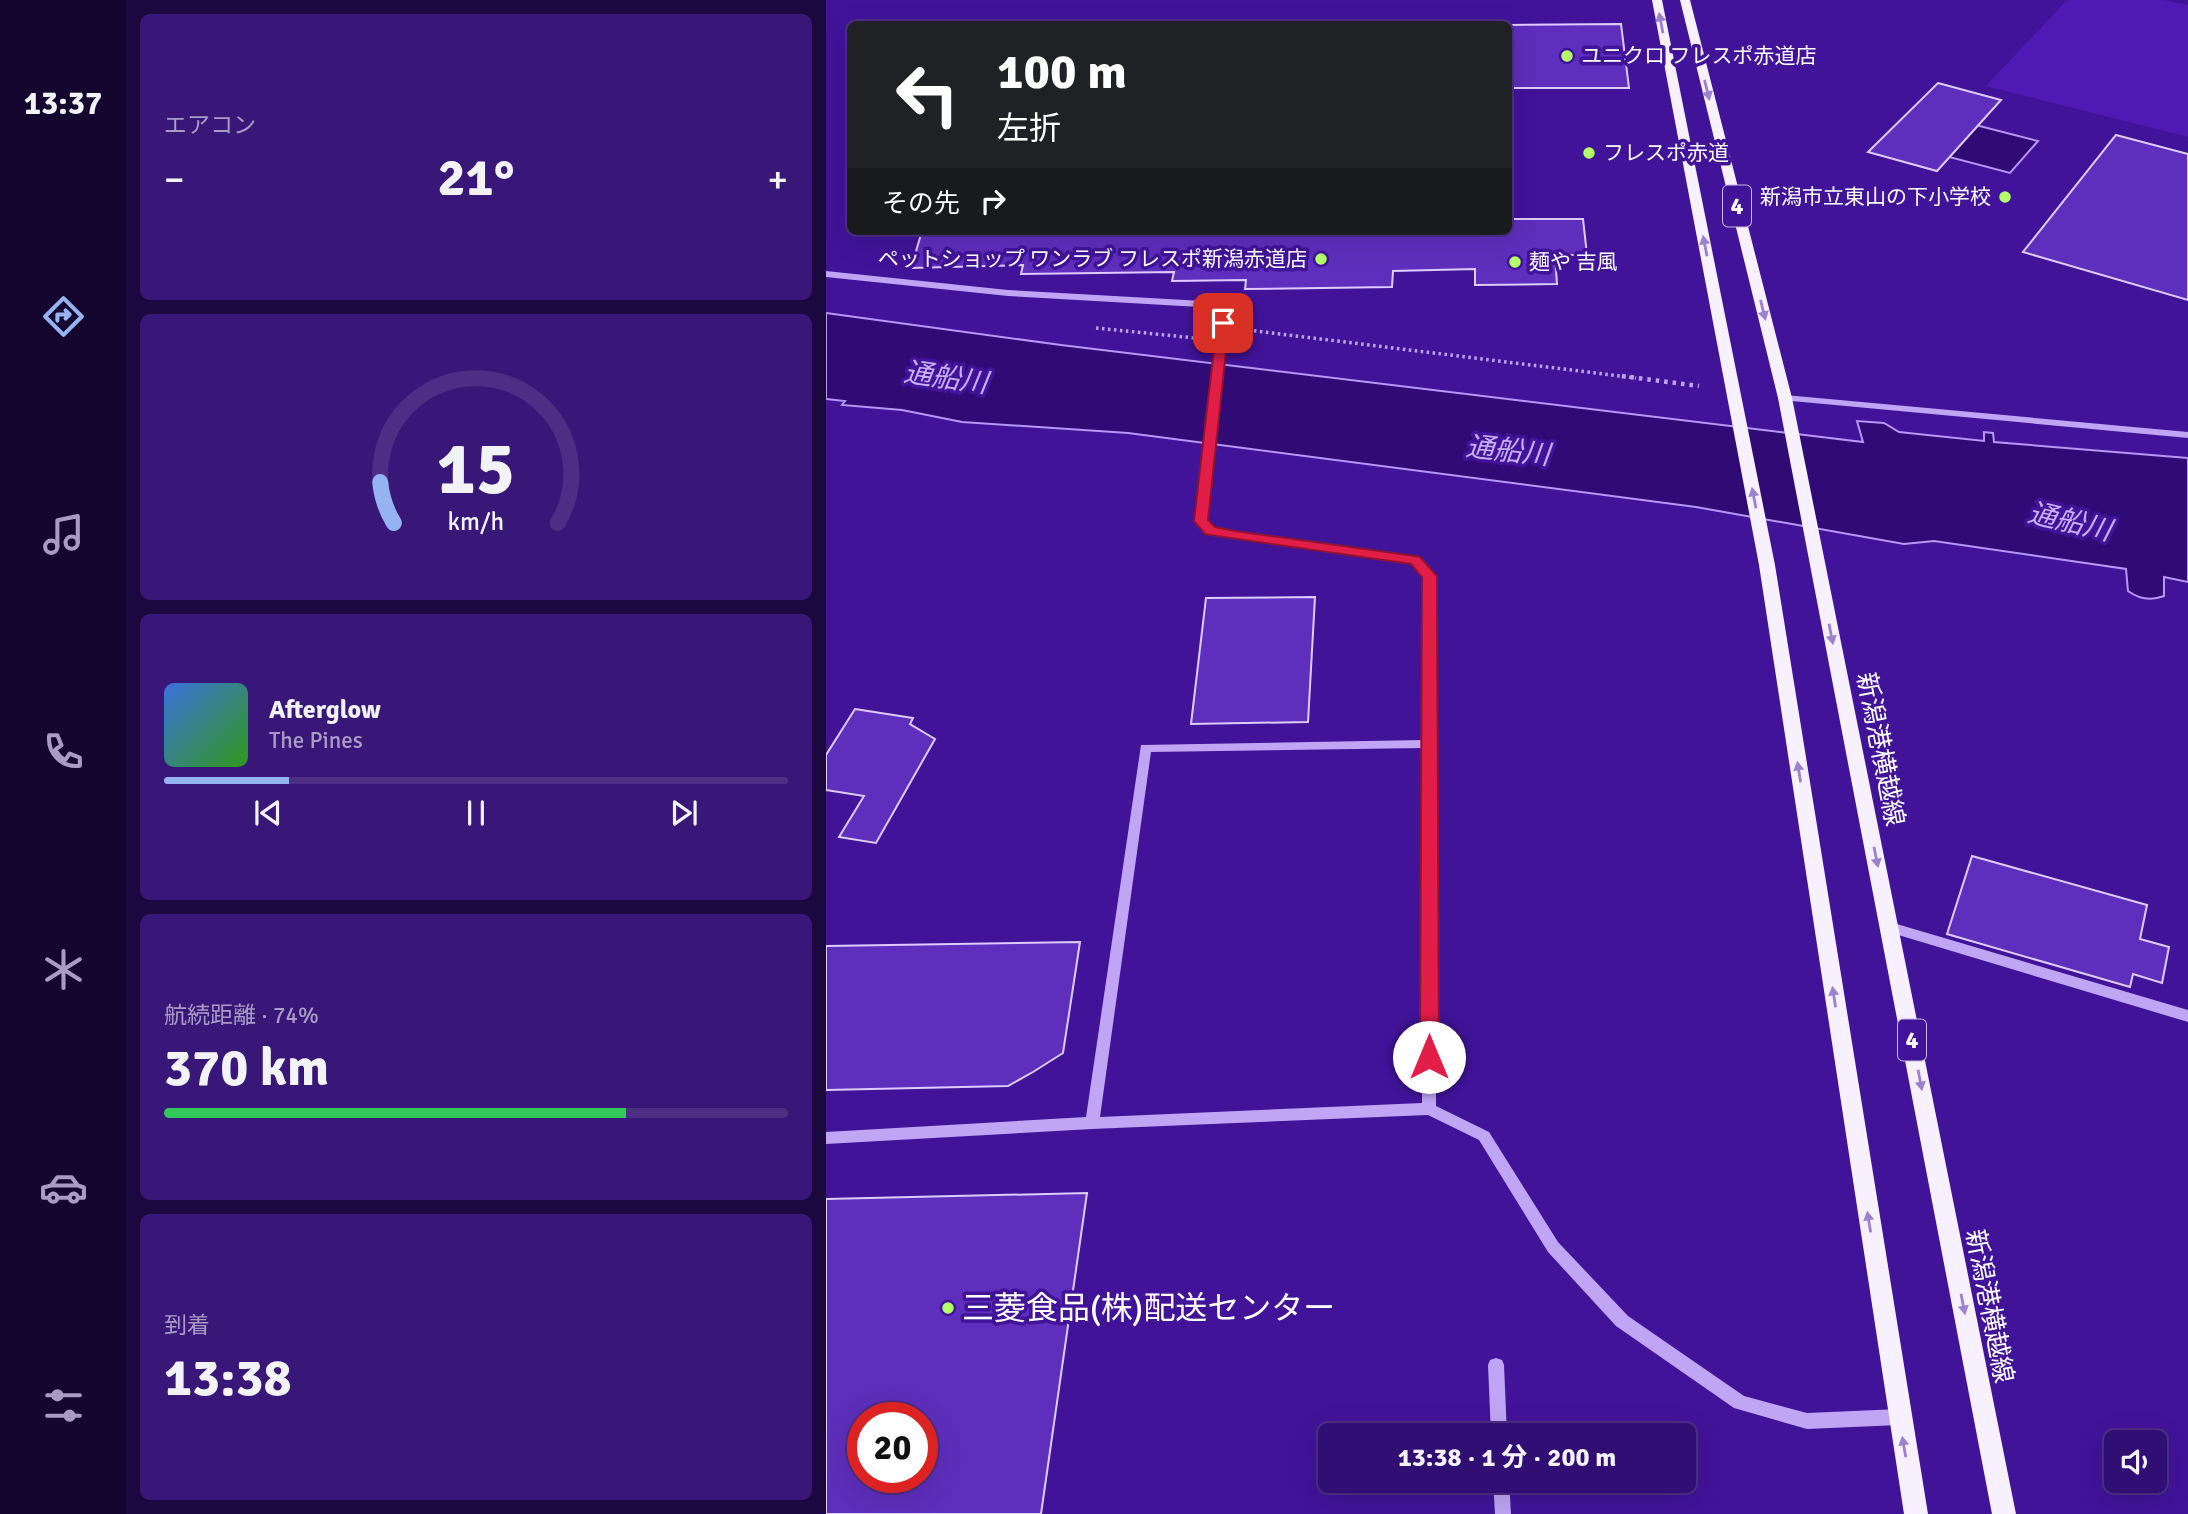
<!DOCTYPE html>
<html lang="ja">
<head>
<meta charset="utf-8">
<style>
	body { margin:0; font-family:Signika,"Noto Sans JP",sans-serif; background:#391778; color:#f1f3f6; height:100vh; display:flex; flex-direction:column; font-size:26px; white-space:nowrap }
	* { box-sizing:border-box; margin:0 }
	p { font-size:23px; color:#a89cc4 }
	.icon { flex:none; width:38px; height:38px; fill:none; stroke:currentColor; stroke-width:2; stroke-linecap:round; stroke-linejoin:round }
	.map { position:relative; flex:1; overflow:hidden }
	.side { display:flex; flex-direction:column; gap:14px; padding:14px; background:#1b083f; width:700px }
	.side>* { flex:none }
	.banner { position:absolute; left:21px; top:21px; width:665px; height:214px; border-radius:10px; box-shadow:0 7px 28px #0002,0 0 0 2px #4c2e85; background:#202124; color:#fff; overflow:hidden }
	.buttons { position:absolute; left:1278px; top:1430px; display:grid; gap:14px }
	.buttons a { display:grid; place-items:center; width:63px; height:63px; border-radius:10px; background:#310e73; box-shadow:0 7px 28px #0002,0 0 0 2px #4c2e85; font-size:35px }
	.speed { position:absolute; left:21px; top:1402px; display:flex; gap:14px; font-size:35px; font-weight:700; text-align:center }
	.speed>* { display:grid; place-content:center; width:91px; height:91px; border-radius:50%; background:#310e73; box-shadow:0 7px 28px #0002,0 0 0 2px #4c2e85; line-height:1 }
	.speed .limit { border:10px solid #d22; background:#fff; color:#111 }
	.pin { position:absolute; display:grid; place-items:center; width:60px; height:60px; color:#fff; margin:-30px; border-radius:14px; box-shadow:0 4px 10px #0006 }
	.me { position:absolute; width:77px; margin:-38px; rotate:0deg; stroke-linejoin:round; filter:drop-shadow(0 0 5px #0008) }
	.turn { display:flex; align-items:center; gap:24px; height:147px; padding:0 35px; font-size:32px }
	.turn .icon { width:91px; height:91px; stroke-width:2.5 }
	.turn b { display:block; font-size:49px; line-height:60px }
	.then { display:flex; align-items:center; height:66px; padding:0 35px; background:#0003; gap:14px; font-size:26px }
	.big { font-size:52px; font-weight:700; line-height:1.1 }
	.side .card { flex:1; display:flex; flex-direction:column; justify-content:center; gap:10px; min-width:0; padding:0 24px; border-radius:10px; background:#391778 }
	.side .dial { align-items:center; gap:0 }
	.dial svg { height:182px; overflow:visible; fill:none; stroke:#4c2e85; stroke-width:7; stroke-linecap:round; text-anchor:middle }
	.dial text { fill:#f1f3f6; stroke:none }
	.song { display:flex; align-items:center; gap:21px }
	.cover { width:84px; height:84px; border-radius:10px; background:linear-gradient(135deg,hsl(220 70% 55%),hsl(110 70% 35%)) }
	.played { height:7px; border-radius:4px; background:linear-gradient(90deg,#95b2f1 20%,#4c2e85 20%) }
	.keys { display:flex; justify-content:space-around; direction:ltr }
	.heat { display:flex; justify-content:space-between; align-items:center; font-size:38px; direction:ltr }
	.charge { height:10px; border-radius:5px; background:linear-gradient(90deg,#34c759 74%,#4c2e85 0) }
	.trip { position:absolute; left:492px; top:1423px; width:378px; height:70px; border-radius:10px; background:#310e73; box-shadow:0 7px 28px #0002,0 0 0 2px #4c2e85; font-weight:700; line-height:70px; text-align:center }
	main { display:flex; flex:1; min-height:0 }
	.tabs { display:flex; flex-direction:column; width:126px; justify-content:space-around; align-items:center; background:#14062e; color:#a89cc4 }
	.tabs .icon { width:49px; height:49px }
	.tabs .current { color:#95b2f1 }
	.tabs b { font-size:32px; color:#f1f3f6 }
	.map>svg:first-child { display:block }
	.green { fill:#4e1ab3 }
	.water { fill:#310b75; stroke:#b697f6; stroke-width:2 }
	.building { fill:#5e2ebc; stroke:#ddcdfd; stroke-width:2; fill-rule:evenodd }
	.lines { fill:none; stroke-linecap:round; stroke-linejoin:round }
	.path-far1 { stroke:#bfa5f3; stroke-width:3.5; stroke-dasharray:2.5 3.5; stroke-linecap:butt }
	.path { stroke:#bfa5f3; stroke-width:4.5; stroke-dasharray:3.5 5; stroke-linecap:butt }
	.minor { fill:#bfa5f3; fill-rule:evenodd }
	.major { fill:#f7f1ff; fill-rule:evenodd }
	.minor-bridge-far1 { stroke:#bfa5f3; stroke-width:9 }
	.minor-bridge { stroke:#bfa5f3; stroke-width:11 }
	.oneway { fill:#9c82cc }
	.route { fill:#e11d48; stroke:#92132f; stroke-width:2 }
	.poi-dot { fill:#b3ff67; stroke:#411399; stroke-width:2.5 }
	.labels { text-anchor:middle; stroke-width:7; stroke-linejoin:round; paint-order:stroke }
	.far-poi-label { font-size:21px; fill:#fff; stroke:#411399; text-anchor:start }
	.shield { fill:#411399; stroke:#c6b8e0; stroke-width:2 }
	.shield-label { font-size:24px; font-weight:bold; fill:#fff }
	.street-label { font-size:26px; fill:#fff; stroke:#411399 }
	.water-label { font-size:28px; font-style:italic; fill:#c9b1fa; stroke:#411399 }
	.near-poi-label { font-size:32px; fill:#fff; stroke:#411399; text-anchor:start }
</style>
</head>
<body>
<main>
<nav class="tabs">
<b>13:37</b>
<svg class="icon current" aria-label="directions" viewBox="0 0 24 24"><path d="M12 3l9 9-9 9-9-9zM9 14v-3h6M13 9l2 2-2 2"/></svg>
<svg class="icon" aria-label="music" viewBox="0 0 24 24"><path d="M9 18V5l10-2v13"/><circle cx="6" cy="18" r="3"/><circle cx="16" cy="16" r="3"/></svg>
<svg class="icon" aria-label="phone" viewBox="0 0 24 24"><path d="M5 4h4l2 5-3 2q2 4 5 5l2-3 5 2v4C11 20 4 13 5 4z"/></svg>
<svg class="icon" aria-label="climate" viewBox="0 0 24 24"><path d="M12 3v18M4 7l16 10M4 17L20 7"/></svg>
<svg class="icon" aria-label="car" viewBox="0 0 24 24"><path d="M5 17H2v-5l4-1 3-4h7l3 4 3 1v5h-3M9 17h6M6 11h13"/><circle cx="7" cy="17" r="2"/><circle cx="17" cy="17" r="2"/></svg>
<svg class="icon" aria-label="filters" viewBox="0 0 24 24"><path d="M4 7h16M4 17h16"/><circle cx="9" cy="7" r="2"/><circle cx="15" cy="17" r="2"/></svg>
</nav>
<section class="side">
<div class="card"><p>エアコン</p>
<div class="heat"><a>−</a><b class="big">21°</b><a>+</a></div>
</div>
<div class="card dial"><svg viewBox="0 0 100 80">
<path d="M14 69A42 42 0 1 1 86 69"/>
<path d="M14 69A42 42 0 0 1 8 51" stroke="#95b2f1"/>
<text x="50" y="56" font-size="32" font-weight="700">15</text>
<text x="50" y="72" font-size="11">km/h</text>
</svg></div>
<div class="card">
<div class="song"><i class="cover"></i><div><b>Afterglow</b><p>The Pines</p></div></div>
<div class="played"></div>
<div class="keys"><svg class="icon" aria-label="previous" viewBox="0 0 24 24"><path d="M18 5L8 12l10 7zM5 5v14"/></svg><svg class="icon" aria-label="pause" viewBox="0 0 24 24"><path d="M8 5v14M16 5v14"/></svg><svg class="icon" aria-label="next" viewBox="0 0 24 24"><path d="M6 5l10 7-10 7zM19 5v14"/></svg></div>
</div>
<div class="card"><p>航続距離 · 74%</p><b class="big">370 km</b><div class="charge"></div></div>
<div class="card"><p>到着</p><b class="big">13:38</b></div>
</section>
<div class="map">
<svg width="1362" height="1514" viewBox="0 0 1362 1514">
	<rect width="100%" height="100%" fill="#411399"/>
	<path class="green" d="M1241,0H1338L1362,5V137L1160,86Z"/>
	<g class="water">
		<path d="M1099,112L1212,141L1184,173L1070,143Z"/>
		<path d="M0,313L235,345L1037,442L1031,421L1058,423L1073,432L1158,441V432L1167,433L1168,442L1362,458V582L1338,577V596C1325,601 1313,599 1302,591L1300,569L1108,541L1078,544L870,507L302,433L136,422L76,410L16,405L19,401L0,399Z"/>
	</g>
	<g class="building">
		<path d="M795,24L803,88H682V25Z"/>
		<path d="M1112,83L1175,100L1111,171L1042,152Z"/>
		<path d="M1290,135L1362,154V300L1197,252Z"/>
		<path d="M682,219H757L761,255H729L731,284L649,285V269L567,271L566,287L419,289L420,280L346,281L348,272L195,274L197,265L85,268L96,231H682Z"/>
		<path d="M489,597L482,722L365,724L380,598Z"/>
		<path d="M29,709L87,718L84,724L109,739L50,843L13,837L38,796L0,790V755Z"/>
		<path d="M1146,856L1321,905L1314,939L1343,947L1336,983L1307,974L1304,987L1121,934Z"/>
		<path d="M254,942L237,1053L207,1072L182,1086L0,1090V946Z"/>
		<path d="M261,1193L215,1514H0V1199ZM37,1418H96V1477H37Z"/>
	</g>
	<g class="lines">
		<g class="path-far1">
			<path d="M270,328L369,338"/>
			<path d="M422,330L810,378"/>
		</g>
		<path class="path" d="M796,376L873,386"/>
		<g class="minor">
			<path d="M0,271L182,290L395,302L400,305L402,323L400,325H394L391,308L182,296L0,277Z"/>
			<path d="M959,395L1362,432V438L955,400L954,398Z"/>
			<path d="M382,460L387,463L380,520L387,528L589,556L593,558L609,576L610,1106L663,1132L732,1242L802,1316L918,1396L981,1413L1073,1409L1079,1412L1081,1417L1079,1422L1073,1425L981,1429L908,1408L790,1326L722,1252L653,1140L602,1115L266,1129L0,1144V1132L260,1117L315,745L597,740V577L586,563L380,533L370,521L377,463ZM597,748L596,1103L274,1117L325,752Z"/>
			<path d="M1064,922L1362,1010V1022L1059,931L1057,927L1059,923Z"/>
			<path d="M670,1358L676,1360L678,1365L681,1435H665L662,1365L664,1360Z"/>
			<path d="M667,1480H683L685,1514H669Z"/>
		</g>
		<g class="major">
			<path d="M826,0H836L949,565L1102,1514H1078L933,565Z"/>
			<path d="M854,0H864L966,398L1190,1514H1166L952,398Z"/>
		</g>
		<path class="minor-bridge-far1" d="M391,378L397,323"/>
		<path class="minor-bridge" d="M382,463L391,376"/>
	</g>
	<defs><path id="oneway-solid" d="M-6-.8H1V-3.2L6.5 0L1 3.2V.8H-6Z" transform="scale(1.75)"/></defs>
	<g class="oneway">
		<use href="#oneway-solid" transform="translate(835 23) rotate(-101)"/>
		<use href="#oneway-solid" transform="translate(881 90) rotate(76)"/>
		<use href="#oneway-solid" transform="translate(879 246) rotate(-101)"/>
		<use href="#oneway-solid" transform="translate(937 310) rotate(76)"/>
		<use href="#oneway-solid" transform="translate(928 498) rotate(-101)"/>
		<use href="#oneway-solid" transform="translate(1005 634) rotate(79)"/>
		<use href="#oneway-solid" transform="translate(973 772) rotate(-99)"/>
		<use href="#oneway-solid" transform="translate(1050 857) rotate(79)"/>
		<use href="#oneway-solid" transform="translate(1008 997) rotate(-99)"/>
		<use href="#oneway-solid" transform="translate(1094 1080) rotate(79)"/>
		<use href="#oneway-solid" transform="translate(1043 1222) rotate(-99)"/>
		<use href="#oneway-solid" transform="translate(1137 1304) rotate(79)"/>
		<use href="#oneway-solid" transform="translate(1078 1447) rotate(-100)"/>
	</g>
	<path class="route" d="M397,319L403,323L382,520L389,527L409,531L589,556L594,557L611,576L613,1057L610,1062L603,1064L597,1062L594,1057L596,577L585,564L384,535L379,534L368,521L391,323Z"/>
	<g class="poi-dot">
		<circle cx="741" cy="56" r="7"/>
		<circle cx="763" cy="153" r="7"/>
		<circle cx="1179" cy="197" r="7"/>
		<circle cx="495" cy="259" r="7"/>
		<circle cx="689" cy="262" r="7"/>
		<circle cx="122" cy="1308" r="7"/>
	</g>
	<g class="labels">
		<g class="far-poi-label">
			<text x="755" y="63">ユニクロ フレスポ赤道店</text>
			<text x="777" y="160">フレスポ赤道</text>
			<text x="1165" y="204" text-anchor="end">新潟市立東山の下小学校</text>
			<text x="481" y="266" text-anchor="end">ペットショップ ワンラブ フレスポ新潟赤道店</text>
			<text x="703" y="269">麺や 吉風</text>
		</g>
		<g class="shield">
			<rect x="897" y="185.5" width="28" height="41" rx="5"/>
			<rect x="1072" y="1019.5" width="28" height="41" rx="5"/>
		</g>
		<g class="shield-label">
			<text x="911" y="214">4</text>
			<text x="1086" y="1048">4</text>
		</g>
		<g class="street-label">
			<text transform="translate(1055 749) rotate(79)" y="9">新潟港横越線</text>
			<text transform="translate(1164 1306) rotate(79)" y="9">新潟港横越線</text>
		</g>
		<g class="water-label">
			<text transform="translate(120 377) rotate(8)" y="10">通船川</text>
			<text transform="translate(682 450) rotate(6)" y="10">通船川</text>
			<text transform="translate(1244 521) rotate(13)" y="10">通船川</text>
		</g>
		<g class="near-poi-label">
			<text x="136" y="1319">三菱食品(株)配送センター</text>
		</g>
	</g>
</svg>
<div class="buttons">
<a><svg class="icon" aria-label="sound" viewBox="0 0 24 24"><path d="M4 9h4l5-4v14l-5-4H4zM17 9q2 3 0 6"/></svg></a>
</div>
<div class="speed"><div class="limit">20</div></div>
<div class="pin" style="left:397px;top:323px;background:#d93025"><svg class="icon" aria-label="arrive" viewBox="0 0 24 24"><path d="M6 21V4h12l-3 4 3 4H6"/></svg></div>
<svg class="me" style="left:603px;top:1057px" viewBox="-20 -20 40 40"><circle r="19" fill="#fff"/><path d="M0-13L10 11 0 6-10 11z" fill="#e11d48"/></svg>
<div class="trip">13:38 · 1 分 · 200 m</div>
<div class="banner">
<div class="turn"><svg class="icon" aria-label="left" viewBox="0 0 24 24"><path d="M17 20v-9H6M10 6l-5 5 5 5"/></svg><div><b>100 m</b>左折</div></div>
<div class="then">その先<svg class="icon" aria-label="right" viewBox="0 0 24 24"><path d="M7 20v-9h11M14 6l5 5-5 5"/></svg></div>
</div>
</div>
</main>
</body>
</html>
